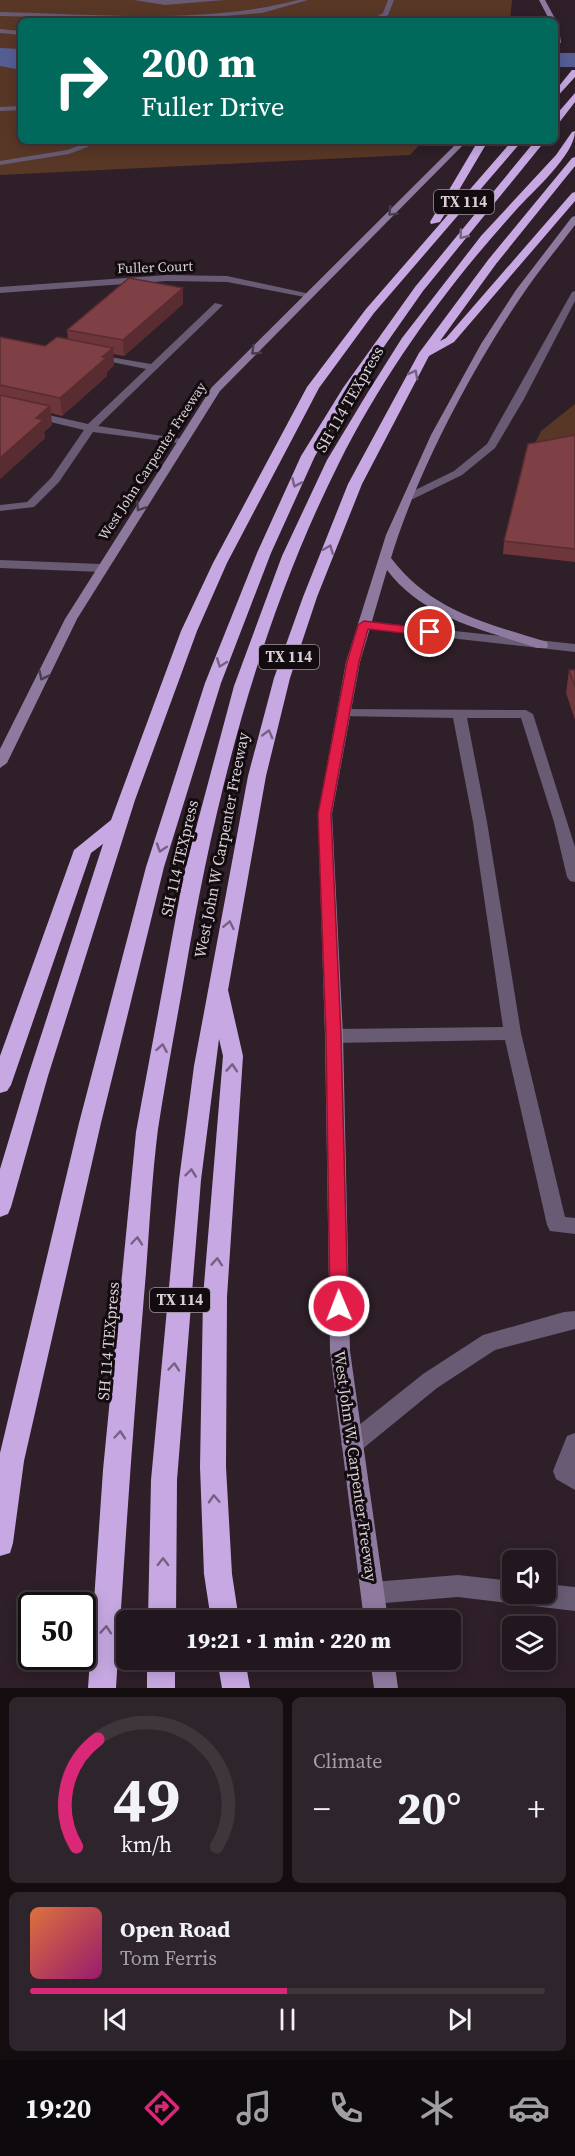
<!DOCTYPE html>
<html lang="en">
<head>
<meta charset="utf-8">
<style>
	body { margin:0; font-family:"Source Serif 4",serif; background:#2e242b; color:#f1f3f6; height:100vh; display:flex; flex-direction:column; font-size:22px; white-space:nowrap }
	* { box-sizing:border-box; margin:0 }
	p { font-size:20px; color:#a29fa4 }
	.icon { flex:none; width:33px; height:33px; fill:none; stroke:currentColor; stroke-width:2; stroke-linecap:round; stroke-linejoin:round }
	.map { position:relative; height:1688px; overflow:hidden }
	.side { display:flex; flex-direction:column; gap:9px; padding:9px; background:#130d10; flex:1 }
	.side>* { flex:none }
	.hud { position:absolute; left:18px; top:18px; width:540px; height:126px; border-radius:9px; box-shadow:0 3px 15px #0003,0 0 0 2px #3f363c; background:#00695c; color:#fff; overflow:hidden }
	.tools { position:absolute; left:502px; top:1550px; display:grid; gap:12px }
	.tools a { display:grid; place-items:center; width:54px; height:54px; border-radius:9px; background:#22171e; box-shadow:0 3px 15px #0003,0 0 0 2px #3f363c; font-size:30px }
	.speed { position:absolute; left:18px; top:1592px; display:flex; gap:12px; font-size:30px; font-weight:700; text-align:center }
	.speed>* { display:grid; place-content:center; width:78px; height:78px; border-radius:50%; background:#22171e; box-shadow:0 3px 15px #0003,0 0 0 2px #3f363c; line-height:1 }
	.speed .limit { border:3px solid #111; border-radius:9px; background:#fff; color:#111 }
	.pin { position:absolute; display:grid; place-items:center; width:51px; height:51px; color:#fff; margin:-26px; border:3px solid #fff; border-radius:50%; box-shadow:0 2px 6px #0007 }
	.me { position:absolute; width:66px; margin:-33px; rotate:359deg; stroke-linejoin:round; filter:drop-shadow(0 0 4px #0008) }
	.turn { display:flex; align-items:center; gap:21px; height:126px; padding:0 24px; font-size:27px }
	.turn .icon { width:78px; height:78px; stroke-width:2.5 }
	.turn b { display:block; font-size:42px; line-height:51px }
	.big { font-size:45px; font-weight:800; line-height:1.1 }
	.side .tile { flex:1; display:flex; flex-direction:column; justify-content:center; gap:9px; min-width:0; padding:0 21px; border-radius:9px; background:#2e242b }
	.side .dial { align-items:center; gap:0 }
	.dial svg { height:156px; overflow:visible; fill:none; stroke:#3f363c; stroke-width:7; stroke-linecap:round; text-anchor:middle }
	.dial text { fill:#f1f3f6; stroke:none }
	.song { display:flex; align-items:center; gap:18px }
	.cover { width:72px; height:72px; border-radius:9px; background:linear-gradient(135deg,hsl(20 70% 55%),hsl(320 70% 35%)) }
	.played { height:6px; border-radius:3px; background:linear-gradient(90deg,#db2777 50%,#3f363c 50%) }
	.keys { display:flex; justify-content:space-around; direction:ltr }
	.heat { display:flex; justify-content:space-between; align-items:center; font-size:33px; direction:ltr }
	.side .tiles { flex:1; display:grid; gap:9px; grid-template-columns:1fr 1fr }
	.tile:last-child { grid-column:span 2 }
	.trip { position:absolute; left:116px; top:1610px; width:345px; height:60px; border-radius:9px; background:#22171e; box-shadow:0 3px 15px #0003,0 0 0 2px #3f363c; font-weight:800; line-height:60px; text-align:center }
	.tabs { display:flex; height:96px; justify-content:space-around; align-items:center; background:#0e090c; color:#a29fa4 }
	.tabs .icon { width:42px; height:42px }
	.tabs .on { color:#db2777 }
	.tabs b { font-size:27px; color:#f1f3f6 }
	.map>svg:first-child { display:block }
	.green { fill:#583726 }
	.water { fill:#555e94 }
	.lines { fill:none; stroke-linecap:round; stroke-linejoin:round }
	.river { fill:#555e94; fill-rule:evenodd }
	.lane { fill:#685b73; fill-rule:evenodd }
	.street { fill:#685b73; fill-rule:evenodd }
	.secondary { fill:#8e7a9f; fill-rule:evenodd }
	.highway { fill:#c7a8e2; fill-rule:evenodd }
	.wall { fill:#6c363b }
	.shaded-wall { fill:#582c30 }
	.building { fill:#7e3f45; stroke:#582c30; stroke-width:1.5 }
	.oneway { stroke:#4a3d50 }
	.oneway2 { stroke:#766183 }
	.route { fill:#e11d48; stroke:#92132f; stroke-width:1.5 }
	.labels { text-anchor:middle; stroke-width:6; stroke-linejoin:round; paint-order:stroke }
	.far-street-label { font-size:14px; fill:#d9cfd5; stroke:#120b0f }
	.shield { fill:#120b0f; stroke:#9d949a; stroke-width:1.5 }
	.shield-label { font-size:15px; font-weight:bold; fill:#d9cfd5 }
	.street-label { font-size:16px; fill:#d9cfd5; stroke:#120b0f }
</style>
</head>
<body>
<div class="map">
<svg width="575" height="1688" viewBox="0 0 575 1688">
	<rect width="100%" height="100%" fill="#2e1f28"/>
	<g class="green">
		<path d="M0,0H512L510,21H21V141H423L410,155L0,175Z"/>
		<path d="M575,404V447L529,456L541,431Z"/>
	</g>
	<path class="water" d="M0,48L21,49V70L0,66Z"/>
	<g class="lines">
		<rect class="river" x="555" y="53" width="20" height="14"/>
		<g class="lane">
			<path d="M134,0H224L165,5Z"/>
			<path d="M388,0H394L388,15L377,21H369L383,13Z"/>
			<path d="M0,29L21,31V35L0,33Z"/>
			<path d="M21,106V110L0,111V107Z"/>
			<path d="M92,141H103L69,154L0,165V161L67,150Z"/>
			<path d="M167,275L227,276L315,295L310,298L227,282L167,281L0,293V287Z"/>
			<path d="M575,291V301L524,399L495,448L462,475L413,499H405V495L454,471L487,444L572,292Z"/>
			<path d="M215,303L223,305L98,426L182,439L186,440V444L93,432L59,482L34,507L0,511V505L27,502L51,478L84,430L0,410V404L88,424L146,369L92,358V354L151,364Z"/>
			<path d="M344,709L526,710L533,714L575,847V882L570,881L567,877L554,822L521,718H467L487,822L521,1033L565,1217L575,1218V1234L550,1231L547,1225L505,1040L334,1043L328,1041L325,1036L328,1031L334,1029L503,1027L473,822L453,718L339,716L337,713Z"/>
			<path d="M575,1311V1329L495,1350L437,1388L360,1451L352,1454L344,1451L341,1444L344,1437L423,1374L483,1335L564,1312Z"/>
			<path d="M575,1433V1490L556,1479L553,1471L567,1436Z"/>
			<path d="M458,1575L513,1581V1593H546V1584L575,1587V1611L458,1597L373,1604L365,1601L362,1593L365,1585L373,1582Z"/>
		</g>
		<g class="street">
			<path d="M298,0H308L262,13L171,20L0,16V12C99,14 201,25 298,0Z"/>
			<path d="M0,560L101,564L107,568L101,572L0,568Z"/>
			<path d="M364,621L575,644V652L360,628L358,625L360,622Z"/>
		</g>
		<g class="secondary">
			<path d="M539,0H545L558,24L561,42L557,48L555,49V21H550Z"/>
			<path d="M459,141H467L220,391L77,619L7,763L0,768V749L65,619L212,387Z"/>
			<path d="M575,216V225C558,248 539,270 523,294C472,368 417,472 391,558C431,611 486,623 547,642L548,645L547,648H537C484,630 423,618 387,570L360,662L332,814L343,1036L350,1351L388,1620H364L330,1351L325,1036L318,814L346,662L386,535L431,435L481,344L516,290L572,217Z"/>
			<path d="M370,1659H394L398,1688H374Z"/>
		</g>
		<g class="highway">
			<path d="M572,70H575V77L555,99V91Z"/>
			<path d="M575,93V102L558,124L555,125V116Z"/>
			<path d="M575,131C575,155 532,192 516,210C448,285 385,371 339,463C259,623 215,797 185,973C176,1025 166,1077 158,1129C151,1184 149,1241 144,1296C133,1427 124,1557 116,1688H88L103,1470L136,1132L184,873L234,686L282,556L327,460L368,392L402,338L481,236L556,155L572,132Z"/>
			<path d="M478,141H488L440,222L431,224L430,222Z"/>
			<path d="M512,141H522L374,313L319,388L227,563L197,631L135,800L48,1076L11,1207L8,1214L0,1217V1169L28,1076L103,844L91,853L11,1085L7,1091L0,1093V1056L74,850L111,820L181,631L213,563L307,387L366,309Z"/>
			<path d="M535,141H545L423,291L355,388L315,456L271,553L221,683L164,867L101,1123L24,1461L13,1543L10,1553L0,1556V1453L79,1123L146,867L205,683L257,553L301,456L343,388L415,287Z"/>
			<path d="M575,157V166L496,264L440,341L446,338L572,193L575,192V201L454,342L429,356L362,484L317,597L290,678L266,776L228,990L243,1056L227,1297L226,1467L232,1574L239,1620H211L204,1574L200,1467L203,1297L223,1056L219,1039L201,1180L177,1480L176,1620H148L151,1480L179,1180L194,1066L248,776L274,678L303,597L348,484L419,353L488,260L572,158Z"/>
			<rect x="147" y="1659" width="28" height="29"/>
			<path d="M217,1659H245L250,1688H222Z"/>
		</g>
	</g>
	<g class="wall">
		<path d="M183,288V304L124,356L113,354L114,365L107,372V376L62,416L51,413L52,425L44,432L45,438L0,479V337L45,346L68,339L67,330Z"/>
		<path d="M575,435V562L503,554L504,541Z"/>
		<path d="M569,670H575V720L566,693Z"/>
	</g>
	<g class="shaded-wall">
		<path d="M183,288V304L124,356L123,340Z"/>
		<path d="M113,348L114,365L107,372V376L62,416L60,398Z"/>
		<path d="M50,406L52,425L44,432L45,438L0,479V458L36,418Z"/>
	</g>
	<g class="building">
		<path d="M129,278L183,288L123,340L67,330Z"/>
		<path d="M0,337L45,346L57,337L113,348L102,357L106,358L60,398L0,385Z"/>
		<path d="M0,395L50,406L36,418L43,420L0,458Z"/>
		<path d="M575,435V549L504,541L528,444Z"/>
		<path d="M569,670H575V687Z"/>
	</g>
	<defs><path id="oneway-chevron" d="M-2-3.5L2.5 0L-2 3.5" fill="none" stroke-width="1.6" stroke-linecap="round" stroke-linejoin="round" transform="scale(1.5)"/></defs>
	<g class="oneway">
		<use href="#oneway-chevron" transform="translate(392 212) rotate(135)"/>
		<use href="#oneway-chevron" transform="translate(255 351) rotate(135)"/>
		<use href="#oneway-chevron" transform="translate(140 507) rotate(123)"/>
		<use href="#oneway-chevron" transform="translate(43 676) rotate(116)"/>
	</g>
	<g class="oneway2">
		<use href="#oneway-chevron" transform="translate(463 235) rotate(129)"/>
		<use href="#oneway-chevron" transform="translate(414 374) rotate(-62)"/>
		<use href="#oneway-chevron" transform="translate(296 483) rotate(114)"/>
		<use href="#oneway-chevron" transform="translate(329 549) rotate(-68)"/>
		<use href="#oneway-chevron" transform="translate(221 663) rotate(111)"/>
		<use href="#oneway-chevron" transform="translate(268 734) rotate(-75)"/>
		<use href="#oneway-chevron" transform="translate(161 848) rotate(108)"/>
		<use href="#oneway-chevron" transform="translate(229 925) rotate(-79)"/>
		<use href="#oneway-chevron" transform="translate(162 1048) rotate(-80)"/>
		<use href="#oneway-chevron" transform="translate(232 1068) rotate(-86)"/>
		<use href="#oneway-chevron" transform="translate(191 1173) rotate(-84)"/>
		<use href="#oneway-chevron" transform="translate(137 1241) rotate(-85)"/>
		<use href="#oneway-chevron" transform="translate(217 1262) rotate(-86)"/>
		<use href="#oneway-chevron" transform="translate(174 1367) rotate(-85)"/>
		<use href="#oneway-chevron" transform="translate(120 1435) rotate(-85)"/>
		<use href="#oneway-chevron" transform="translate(214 1499) rotate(-93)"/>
		<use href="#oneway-chevron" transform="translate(163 1562) rotate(-89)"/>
		<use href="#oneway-chevron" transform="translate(106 1630) rotate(-86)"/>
	</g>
	<path class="route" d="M364,621L430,629L436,632L430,636L368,629L359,662L331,814L341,1036L348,1306L345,1312L339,1314L332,1312L330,1306L326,1036L318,814L347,662L358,625Z"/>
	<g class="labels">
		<g class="far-street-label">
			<text transform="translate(155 267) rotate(-2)" y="5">Fuller Court</text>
			<text transform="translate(152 461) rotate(-57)" y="5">West John Carpenter Freeway</text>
		</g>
		<g class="shield">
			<rect x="434" y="190" width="60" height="24" rx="4.5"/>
			<rect x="259" y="645" width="60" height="24" rx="4.5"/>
			<rect x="150" y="1288" width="60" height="24" rx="4.5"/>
		</g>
		<g class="shield-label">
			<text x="464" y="207">TX 114</text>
			<text x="289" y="662">TX 114</text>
			<text x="180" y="1305">TX 114</text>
		</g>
		<g class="street-label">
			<text transform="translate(349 399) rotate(-60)" y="6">SH 114 TEXpress</text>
			<text transform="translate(221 845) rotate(-79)" y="6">West John W Carpenter Freeway</text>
			<text transform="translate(179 858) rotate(-77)" y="6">SH 114 TEXpress</text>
			<text transform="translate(108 1341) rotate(-85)" y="6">SH 114 TEXpress</text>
			<text transform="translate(356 1466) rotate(82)" y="6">West John W. Carpenter Freeway</text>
		</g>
	</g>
</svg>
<div class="tools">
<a><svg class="icon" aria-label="sound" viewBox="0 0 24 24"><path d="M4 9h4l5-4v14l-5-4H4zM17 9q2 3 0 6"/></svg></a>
<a><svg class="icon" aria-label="layers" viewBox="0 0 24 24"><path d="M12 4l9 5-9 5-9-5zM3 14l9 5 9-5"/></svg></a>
</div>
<div class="speed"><div class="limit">50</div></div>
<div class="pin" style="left:430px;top:632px;background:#d93025"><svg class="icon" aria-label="arrive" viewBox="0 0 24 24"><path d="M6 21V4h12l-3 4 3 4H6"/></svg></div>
<svg class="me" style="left:339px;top:1306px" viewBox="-20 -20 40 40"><circle r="17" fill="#e11d48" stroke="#fff" stroke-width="3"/><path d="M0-11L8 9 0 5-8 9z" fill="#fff"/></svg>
<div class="trip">19:21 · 1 min · 220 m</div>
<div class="hud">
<div class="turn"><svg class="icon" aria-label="right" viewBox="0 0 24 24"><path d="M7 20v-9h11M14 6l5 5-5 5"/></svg><div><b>200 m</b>Fuller Drive</div></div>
</div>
</div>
<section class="side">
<div class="tiles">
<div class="tile dial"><svg viewBox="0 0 100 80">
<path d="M14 69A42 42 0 1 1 86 69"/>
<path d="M14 69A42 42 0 0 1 25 14" stroke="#db2777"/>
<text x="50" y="56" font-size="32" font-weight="700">49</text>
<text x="50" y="72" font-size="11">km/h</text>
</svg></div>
<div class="tile"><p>Climate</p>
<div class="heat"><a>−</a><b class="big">20°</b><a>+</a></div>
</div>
<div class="tile">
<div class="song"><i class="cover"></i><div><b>Open Road</b><p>Tom Ferris</p></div></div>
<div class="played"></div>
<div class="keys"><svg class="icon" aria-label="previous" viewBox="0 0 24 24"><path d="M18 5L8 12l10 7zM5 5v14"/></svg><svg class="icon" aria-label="pause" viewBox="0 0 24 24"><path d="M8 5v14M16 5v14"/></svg><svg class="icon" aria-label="next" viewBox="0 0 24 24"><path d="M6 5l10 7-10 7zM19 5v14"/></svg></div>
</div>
</div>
</section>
<nav class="tabs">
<b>19:20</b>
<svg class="icon on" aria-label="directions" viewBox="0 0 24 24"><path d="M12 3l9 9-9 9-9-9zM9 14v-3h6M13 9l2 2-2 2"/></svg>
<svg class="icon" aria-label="music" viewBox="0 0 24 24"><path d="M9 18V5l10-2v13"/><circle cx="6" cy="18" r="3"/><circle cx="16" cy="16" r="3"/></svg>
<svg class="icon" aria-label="phone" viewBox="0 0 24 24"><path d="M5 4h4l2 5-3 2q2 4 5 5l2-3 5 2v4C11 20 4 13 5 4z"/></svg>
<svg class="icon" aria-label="climate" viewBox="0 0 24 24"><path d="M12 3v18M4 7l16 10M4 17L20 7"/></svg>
<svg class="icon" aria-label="car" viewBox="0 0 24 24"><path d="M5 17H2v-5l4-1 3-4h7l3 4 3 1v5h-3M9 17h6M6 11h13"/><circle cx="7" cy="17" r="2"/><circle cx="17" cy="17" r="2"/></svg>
</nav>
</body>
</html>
